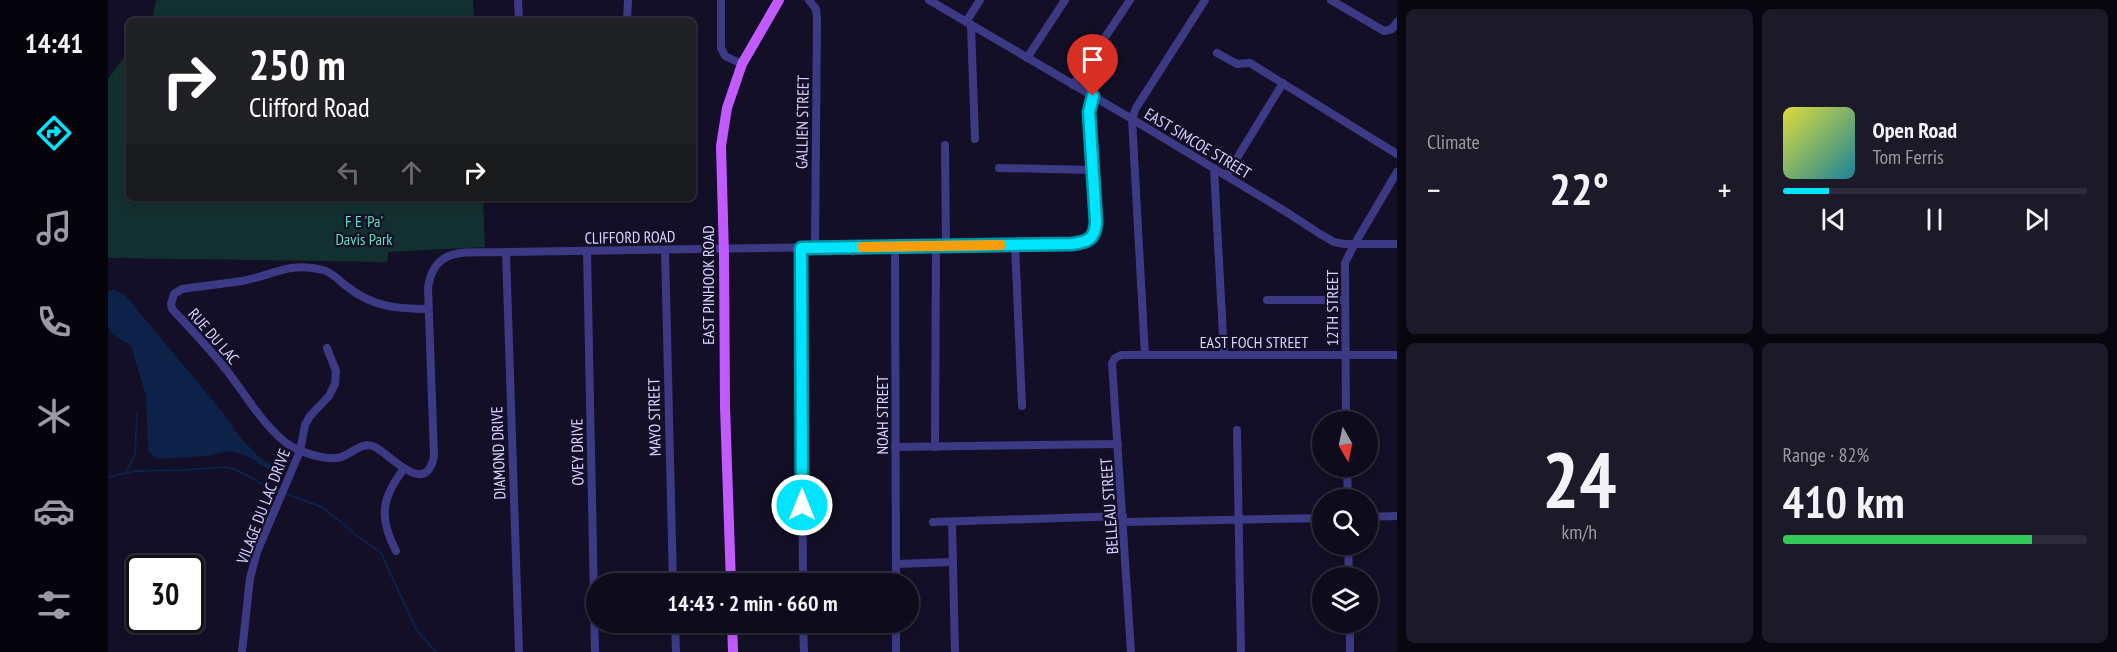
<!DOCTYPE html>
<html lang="en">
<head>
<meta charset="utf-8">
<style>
	body { margin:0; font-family:"PT Sans Narrow",sans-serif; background:#1c1929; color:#f1f3f6; height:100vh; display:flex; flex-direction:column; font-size:22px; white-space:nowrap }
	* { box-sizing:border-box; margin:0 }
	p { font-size:20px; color:#9b9ba3 }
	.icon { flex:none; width:33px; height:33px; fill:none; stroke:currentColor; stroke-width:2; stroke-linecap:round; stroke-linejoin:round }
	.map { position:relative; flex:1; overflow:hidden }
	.sheet { display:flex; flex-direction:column; gap:9px; padding:9px; background:#08060f; width:720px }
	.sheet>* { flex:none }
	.guide { position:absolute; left:18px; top:18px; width:570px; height:183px; border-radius:9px; box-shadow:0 3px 9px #0003,0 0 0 2px #2e2b3b; background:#202124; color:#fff; overflow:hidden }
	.needle { width:39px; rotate:171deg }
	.buttons { position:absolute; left:1204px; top:411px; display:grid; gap:12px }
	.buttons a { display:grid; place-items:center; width:66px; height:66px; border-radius:50%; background:#0e0b1c; box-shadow:0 3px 9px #0003,0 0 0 2px #2e2b3b; font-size:30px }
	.speed { position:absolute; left:18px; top:555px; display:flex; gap:12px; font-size:30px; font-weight:700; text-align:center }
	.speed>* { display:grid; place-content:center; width:78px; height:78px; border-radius:50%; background:#0e0b1c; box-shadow:0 3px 9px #0003,0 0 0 2px #2e2b3b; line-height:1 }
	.speed .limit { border:3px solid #111; border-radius:9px; background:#fff; color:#111 }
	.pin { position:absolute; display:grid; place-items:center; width:51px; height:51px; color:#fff; margin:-62px -26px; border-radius:50% 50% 50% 0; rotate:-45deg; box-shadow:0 0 6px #0007 }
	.pin .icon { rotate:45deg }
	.me { position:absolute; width:66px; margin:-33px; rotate:0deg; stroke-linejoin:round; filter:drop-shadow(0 0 4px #0008) }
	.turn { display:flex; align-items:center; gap:21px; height:126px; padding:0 24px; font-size:27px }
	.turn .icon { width:78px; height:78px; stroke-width:2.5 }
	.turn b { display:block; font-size:42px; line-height:51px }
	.lanes { display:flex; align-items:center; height:57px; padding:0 24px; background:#0003; justify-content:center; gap:30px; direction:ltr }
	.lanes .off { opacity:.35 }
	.big { font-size:45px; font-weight:700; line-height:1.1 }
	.sheet .tile { flex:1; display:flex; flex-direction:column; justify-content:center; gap:9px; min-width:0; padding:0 21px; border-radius:9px; background:#1c1929 }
	.sheet .dial { align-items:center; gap:0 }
	.dial b { font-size:78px; line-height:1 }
	.song { display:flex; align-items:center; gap:18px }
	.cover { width:72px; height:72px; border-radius:9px; background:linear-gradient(135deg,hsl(60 70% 55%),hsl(190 70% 35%)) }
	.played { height:6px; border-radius:3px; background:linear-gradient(90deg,#00e5ff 15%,#2e2b3b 15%) }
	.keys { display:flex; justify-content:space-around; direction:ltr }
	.heat { display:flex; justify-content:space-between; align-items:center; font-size:33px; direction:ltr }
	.charge { height:9px; border-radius:4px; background:linear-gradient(90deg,#34c759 82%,#2e2b3b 0) }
	.sheet .tiles { flex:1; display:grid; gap:9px; grid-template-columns:repeat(2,1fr) }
	.trip { position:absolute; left:478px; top:573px; width:333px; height:60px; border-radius:30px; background:#0e0b1c; box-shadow:0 3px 9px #0003,0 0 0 2px #2e2b3b; font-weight:700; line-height:60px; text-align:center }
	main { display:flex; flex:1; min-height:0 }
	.dock { display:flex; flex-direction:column; width:108px; justify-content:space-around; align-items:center; background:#06040b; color:#9b9ba3 }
	.dock .icon { width:42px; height:42px }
	.dock .on { color:#00e5ff }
	.dock b { font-size:27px; color:#f1f3f6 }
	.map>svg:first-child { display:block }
	.green { fill:#12302f }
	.water { fill:#0c2248 }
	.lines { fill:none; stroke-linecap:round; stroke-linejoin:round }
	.stream { stroke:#0c2248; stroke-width:2 }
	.minor { stroke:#3d3a85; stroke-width:8 }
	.major { stroke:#c25bff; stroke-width:10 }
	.route-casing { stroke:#0095a6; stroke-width:15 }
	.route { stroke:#00e5ff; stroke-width:10 }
	.slow { stroke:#f59e0b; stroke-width:10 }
	.labels { text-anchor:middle; stroke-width:4.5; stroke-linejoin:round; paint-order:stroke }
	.street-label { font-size:16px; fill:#d9d4ff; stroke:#130f26 }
	.park-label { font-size:16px; fill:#5fe0c0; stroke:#130f26 }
</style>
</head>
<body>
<main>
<nav class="dock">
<b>14:41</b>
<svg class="icon on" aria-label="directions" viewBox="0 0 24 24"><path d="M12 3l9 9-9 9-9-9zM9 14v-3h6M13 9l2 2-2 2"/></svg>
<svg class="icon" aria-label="music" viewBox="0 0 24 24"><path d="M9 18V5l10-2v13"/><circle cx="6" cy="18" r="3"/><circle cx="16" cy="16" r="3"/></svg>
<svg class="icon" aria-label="phone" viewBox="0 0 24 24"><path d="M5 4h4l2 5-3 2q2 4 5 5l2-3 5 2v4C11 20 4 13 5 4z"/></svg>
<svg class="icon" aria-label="climate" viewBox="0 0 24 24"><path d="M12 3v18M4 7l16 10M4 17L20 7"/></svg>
<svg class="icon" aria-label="car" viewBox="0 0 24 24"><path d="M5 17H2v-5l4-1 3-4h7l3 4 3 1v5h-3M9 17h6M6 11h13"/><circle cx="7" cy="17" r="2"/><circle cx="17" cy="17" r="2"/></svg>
<svg class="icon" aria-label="filters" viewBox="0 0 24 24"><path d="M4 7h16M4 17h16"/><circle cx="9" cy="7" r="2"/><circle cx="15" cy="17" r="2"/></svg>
</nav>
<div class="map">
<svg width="1289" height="652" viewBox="0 0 1289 652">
	<rect width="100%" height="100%" fill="#130f26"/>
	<g class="green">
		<path d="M48,0H365L366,21H44Z"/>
		<path d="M21,51V198H375L377,247L280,252L279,262L0,258V79Z"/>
	</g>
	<path class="water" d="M5,289L17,295L115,413L131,436L151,457L172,470L171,476L139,456L122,451L98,456L49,459L40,451L38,396L23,346L4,334L0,327V292Z"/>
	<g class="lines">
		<g class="stream">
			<path d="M18,472L27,455L29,414"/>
			<path d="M0,477L28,471L78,470L116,467L127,469L160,487L214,507L251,537L273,553L308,629L328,652"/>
		</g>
		<g class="minor">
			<path d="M410,0L411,21"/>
			<path d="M613,0V48L617,56L634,64"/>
			<path d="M701,0L708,9L709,18L707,248"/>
			<path d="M821,0L1024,119L1180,213L1212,234L1226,242L1236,244H1289"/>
			<path d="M1223,0L1276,31L1284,29L1289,22"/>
			<path d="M519,21L520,0"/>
			<path d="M858,22L872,0"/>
			<path d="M863,25L867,139"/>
			<path d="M1109,53L1129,64L1142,63L1289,154"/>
			<path d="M919,58L957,0"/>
			<path d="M965,85L1022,0"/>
			<path d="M837,145L838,246"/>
			<path d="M891,168L985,170"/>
			<path d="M1106,168L1116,355"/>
			<path d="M1118,176L1175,83"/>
			<path d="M907,244L914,406"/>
			<path d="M787,247L788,584"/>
			<path d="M693,248L695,584"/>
			<path d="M557,250L565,584"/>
			<path d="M479,251L487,652"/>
			<path d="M398,252L411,652"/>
			<path d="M1159,300H1237"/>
			<path d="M320,309C291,309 265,307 241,288C232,282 226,273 215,270C182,261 163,276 134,281C114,284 94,286 74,289L66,294L63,304L64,309C82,328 100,347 116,367C136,391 163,441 193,451C203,455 218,459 229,458C242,457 252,440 267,447C283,455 318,498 326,456L320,288C326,243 363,254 398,252L974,243L983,239L988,229L981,112L985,97"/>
			<path d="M1037,355L1024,119L1028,108L1097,0"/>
			<path d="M1238,422L1237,263L1246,245L1289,172"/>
			<path d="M1129,430L1133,652"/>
			<path d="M787,447L1010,444"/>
			<path d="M827,447L828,246"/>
			<path d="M1239,466L1240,500"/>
			<path d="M1260,517L1289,516"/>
			<path d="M825,522L1015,516"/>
			<path d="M844,522L847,652"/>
			<path d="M1016,522L1215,518"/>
			<path d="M1240,544L1241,578"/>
			<path d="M288,551C271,518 273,499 295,470"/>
			<path d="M788,564L845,562"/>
			<path d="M567,622L568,652"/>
			<path d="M695,622L696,652"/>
			<path d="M1242,622V652"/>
			<path d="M134,652L142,578L149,552L192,451L197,425L202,416L221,396L227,384L228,371L219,348"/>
			<path d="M788,652V622"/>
			<path d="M1023,652L1004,363L1007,358L1013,355H1289"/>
		</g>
		<g class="major">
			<path d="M623,584L617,406L616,256L613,146L619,108L634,64L671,0"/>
			<path d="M624,622L625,652"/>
		</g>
	</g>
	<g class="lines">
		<defs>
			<path id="route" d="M694,505L693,248L964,244C980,242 987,239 988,222L981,112L985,96"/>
		</defs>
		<use href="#route" class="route-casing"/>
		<use href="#route" class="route"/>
		<path class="slow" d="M754,247L893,245"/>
	</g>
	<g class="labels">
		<g class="street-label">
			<text transform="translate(694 122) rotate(-89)" y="6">GALLIEN STREET</text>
			<text transform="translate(1090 143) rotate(31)" y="6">EAST SIMCOE STREET</text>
			<text transform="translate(522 237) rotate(-1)" y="6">CLIFFORD ROAD</text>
			<text transform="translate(600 285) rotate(-90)" y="6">EAST PINHOOK ROAD</text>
			<text transform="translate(1224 308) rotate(-90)" y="6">12TH STREET</text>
			<text transform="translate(106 336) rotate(49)" y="6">RUE DU LAC</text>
			<text x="1146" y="348">EAST FOCH STREET</text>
			<text transform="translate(774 415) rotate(-90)" y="6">NOAH STREET</text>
			<text transform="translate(546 417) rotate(-91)" y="6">MAYO STREET</text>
			<text transform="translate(469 452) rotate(-91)" y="6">OVEY DRIVE</text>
			<text transform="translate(390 453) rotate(-92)" y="6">DIAMOND DRIVE</text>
			<text transform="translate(155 506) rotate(-69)" y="6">VILAGE DU LAC DRIVE</text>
			<text transform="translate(1001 506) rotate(-94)" y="6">BELLEAU STREET</text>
		</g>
		<g class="park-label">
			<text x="256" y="227">F E 'Pa'<tspan x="256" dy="18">Davis Park</tspan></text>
		</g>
	</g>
</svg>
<div class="buttons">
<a><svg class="needle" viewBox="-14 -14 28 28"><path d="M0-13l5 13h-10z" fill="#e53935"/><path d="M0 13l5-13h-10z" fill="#9b9ba3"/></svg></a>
<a><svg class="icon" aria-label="search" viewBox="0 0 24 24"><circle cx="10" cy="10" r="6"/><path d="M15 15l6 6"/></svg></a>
<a><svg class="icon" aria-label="layers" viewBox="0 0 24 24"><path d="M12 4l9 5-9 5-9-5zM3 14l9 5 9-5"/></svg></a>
</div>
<div class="speed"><div class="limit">30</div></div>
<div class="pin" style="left:985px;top:96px;background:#d93025"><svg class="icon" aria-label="arrive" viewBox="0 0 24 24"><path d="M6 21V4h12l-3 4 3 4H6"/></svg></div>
<svg class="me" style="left:694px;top:505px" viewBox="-20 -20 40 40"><circle r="17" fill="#00e5ff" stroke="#fff" stroke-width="3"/><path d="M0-11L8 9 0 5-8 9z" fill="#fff"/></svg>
<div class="trip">14:43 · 2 min · 660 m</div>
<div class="guide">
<div class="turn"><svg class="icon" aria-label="right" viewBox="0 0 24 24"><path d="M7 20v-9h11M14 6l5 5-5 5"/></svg><div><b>250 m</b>Clifford Road</div></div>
<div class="lanes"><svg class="icon off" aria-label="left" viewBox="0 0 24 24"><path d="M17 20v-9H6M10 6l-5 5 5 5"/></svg><svg class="icon off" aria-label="ahead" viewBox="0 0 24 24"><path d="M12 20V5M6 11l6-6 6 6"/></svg><svg class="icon" aria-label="right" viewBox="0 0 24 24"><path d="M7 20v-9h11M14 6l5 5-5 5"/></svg></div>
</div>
</div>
<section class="sheet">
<div class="tiles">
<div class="tile"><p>Climate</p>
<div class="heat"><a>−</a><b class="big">22°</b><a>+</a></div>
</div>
<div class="tile">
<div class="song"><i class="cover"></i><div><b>Open Road</b><p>Tom Ferris</p></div></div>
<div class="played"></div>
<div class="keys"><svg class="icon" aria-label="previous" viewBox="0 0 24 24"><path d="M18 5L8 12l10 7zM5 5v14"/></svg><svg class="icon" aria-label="pause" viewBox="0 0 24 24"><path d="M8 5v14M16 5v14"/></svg><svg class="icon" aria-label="next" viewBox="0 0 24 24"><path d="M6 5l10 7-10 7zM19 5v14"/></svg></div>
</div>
<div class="tile dial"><b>24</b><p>km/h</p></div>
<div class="tile"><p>Range · 82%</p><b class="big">410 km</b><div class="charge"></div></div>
</div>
</section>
</main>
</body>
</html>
